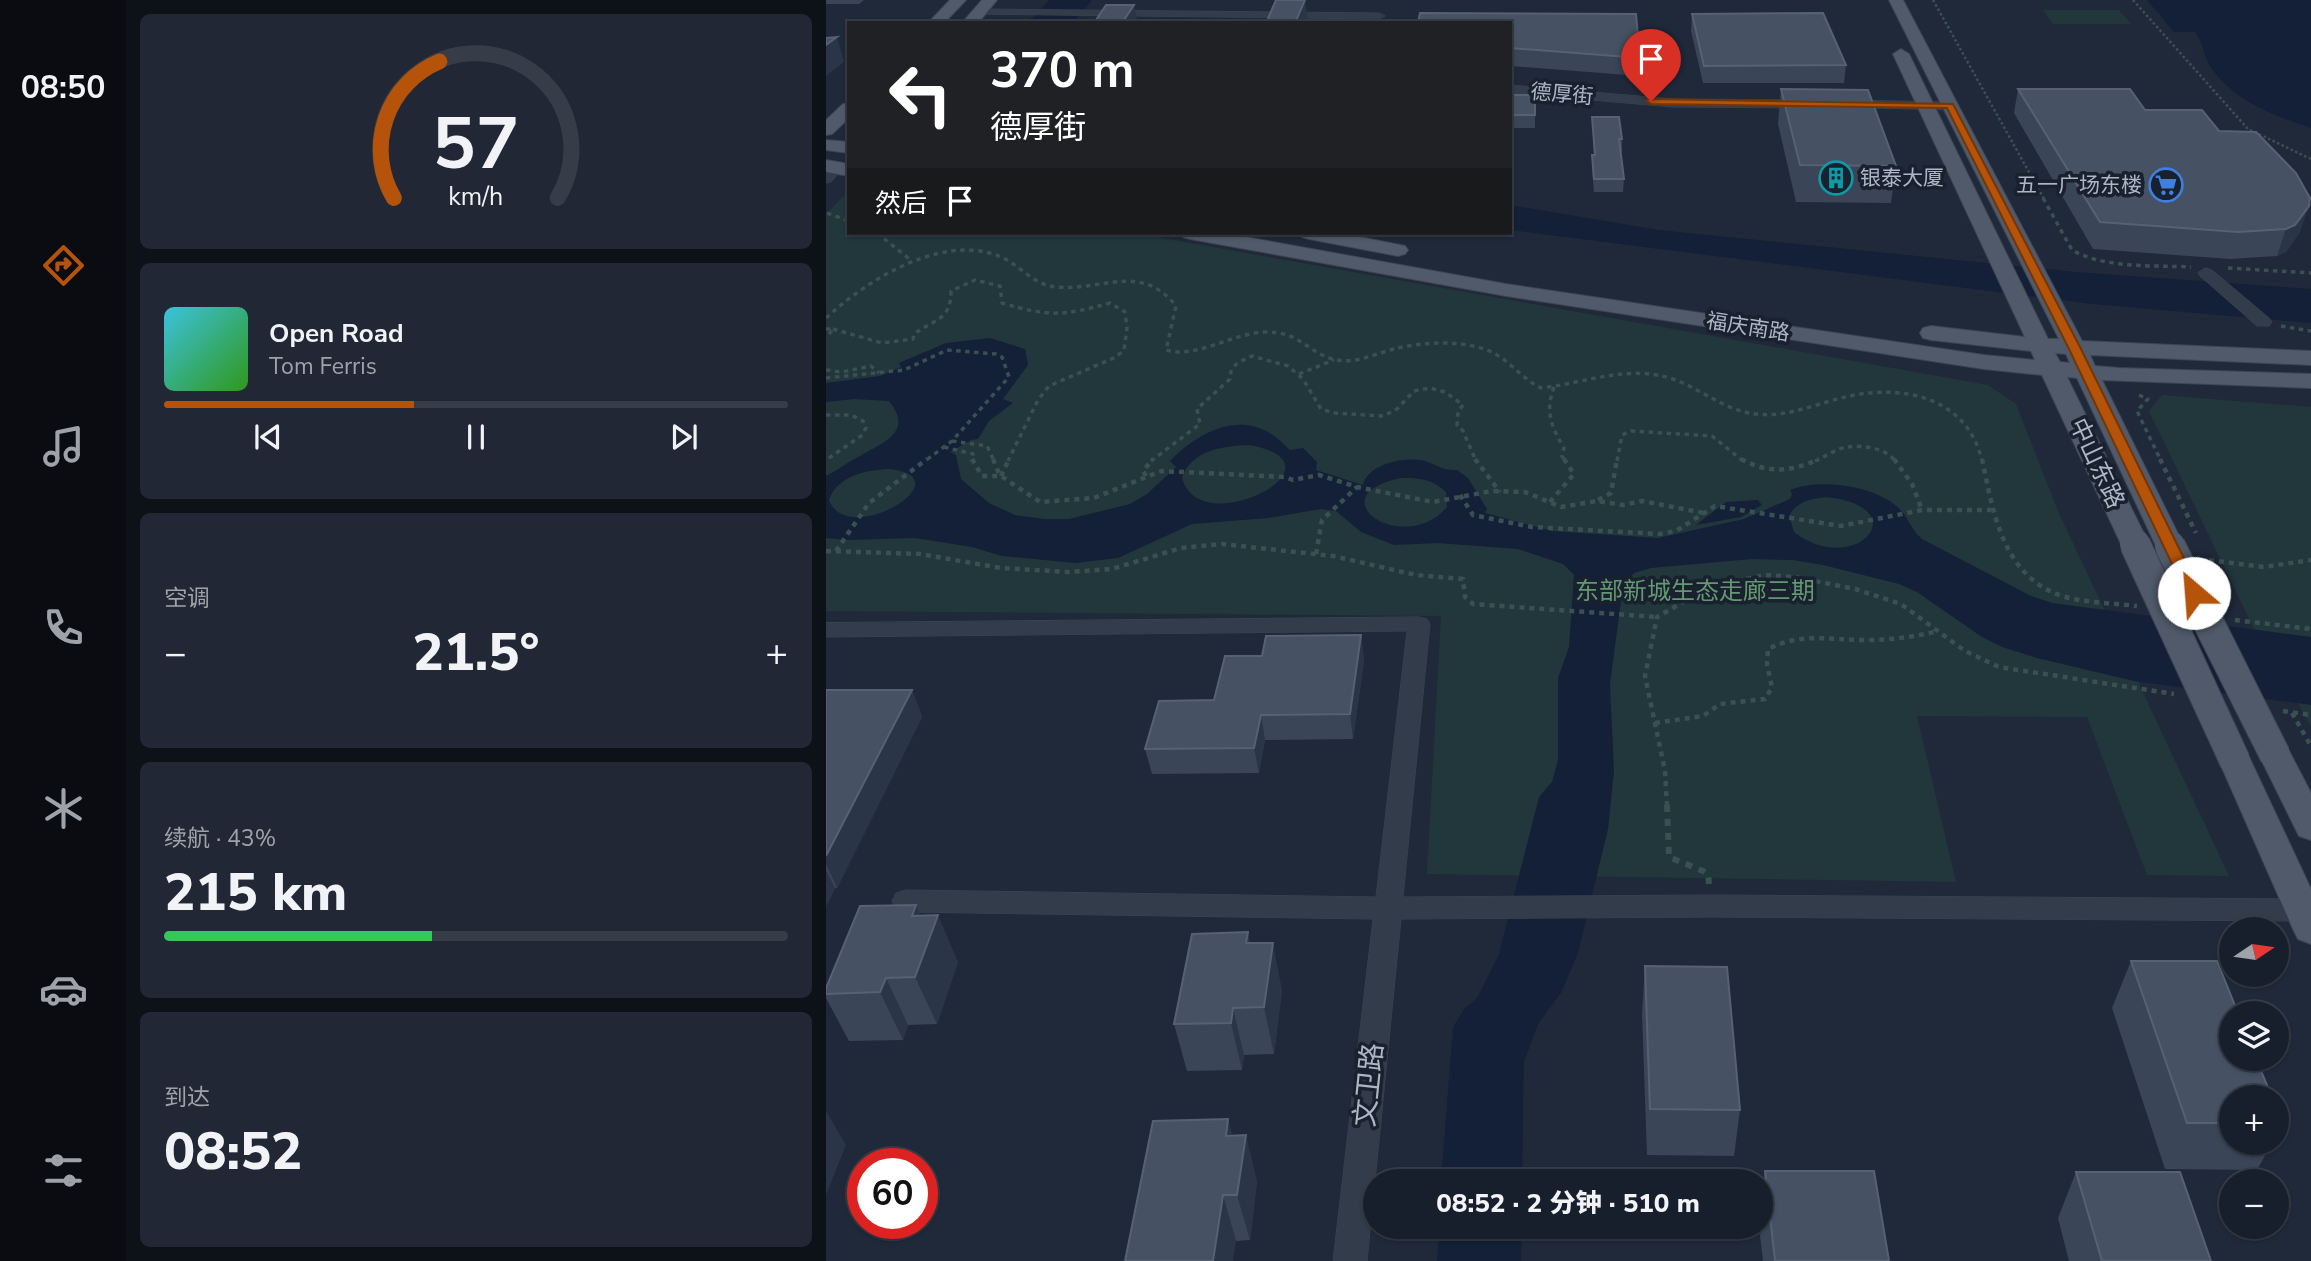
<!DOCTYPE html>
<html lang="zh">
<head>
<meta charset="utf-8">
<style>
	body { margin:0; font-family:"Nunito Sans","Noto Sans SC",sans-serif; background:#212734; color:#f1f3f6; height:100vh; display:flex; flex-direction:column; font-size:26px; white-space:nowrap }
	* { box-sizing:border-box; margin:0 }
	p { font-size:23px; color:#9fa2a9 }
	.icon { flex:none; width:38px; height:38px; fill:none; stroke:currentColor; stroke-width:2; stroke-linecap:round; stroke-linejoin:round }
	.map { position:relative; flex:1; overflow:hidden }
	.sheet { display:flex; flex-direction:column; gap:14px; padding:14px; background:#0d1118; width:700px }
	.sheet>* { flex:none }
	.guide { position:absolute; left:21px; top:21px; width:665px; height:214px; border-radius:0px; box-shadow:0 2px 5px #0004,0 0 0 2px #363d48; background:#202124; color:#fff; overflow:hidden }
	.needle { width:46px; rotate:77deg }
	.fabs { position:absolute; left:1393px; top:917px; display:grid; gap:14px }
	.fabs a { display:grid; place-items:center; width:70px; height:70px; border-radius:50%; background:#181f2c; box-shadow:0 2px 5px #0004,0 0 0 2px #363d48; font-size:35px }
	.speed { position:absolute; left:21px; top:1148px; display:flex; gap:14px; font-size:35px; font-weight:700; text-align:center }
	.speed>* { display:grid; place-content:center; width:91px; height:91px; border-radius:50%; background:#181f2c; box-shadow:0 2px 5px #0004,0 0 0 2px #363d48; line-height:1 }
	.speed .limit { border:10px solid #d22; background:#fff; color:#111 }
	.pin { position:absolute; display:grid; place-items:center; width:60px; height:60px; color:#fff; margin:-72px -30px; border-radius:50% 50% 50% 0; rotate:-45deg; box-shadow:0 0 7px #0007 }
	.pin .icon { rotate:45deg }
	.me { position:absolute; width:77px; margin:-38px; rotate:333deg; stroke-linejoin:round; filter:drop-shadow(0 0 5px #0008) }
	.turn { display:flex; align-items:center; gap:24px; height:147px; padding:0 28px; font-size:32px }
	.turn .icon { width:91px; height:91px; stroke-width:2.5 }
	.turn b { display:block; font-size:49px; line-height:60px }
	.then { display:flex; align-items:center; height:66px; padding:0 28px; background:#0003; gap:14px; font-size:26px }
	.big { font-size:52px; font-weight:800; line-height:1.1 }
	.sheet .widget { flex:1; display:flex; flex-direction:column; justify-content:center; gap:10px; min-width:0; padding:0 24px; border-radius:10px; background:#212734 }
	.sheet .dial { align-items:center; gap:0 }
	.dial svg { height:182px; overflow:visible; fill:none; stroke:#363d48; stroke-width:7; stroke-linecap:round; text-anchor:middle }
	.dial text { fill:#f1f3f6; stroke:none }
	.song { display:flex; align-items:center; gap:21px }
	.cover { width:84px; height:84px; border-radius:10px; background:linear-gradient(135deg,hsl(190 70% 55%),hsl(110 70% 35%)) }
	.played { height:7px; border-radius:4px; background:linear-gradient(90deg,#b45309 40%,#363d48 40%) }
	.keys { display:flex; justify-content:space-around; direction:ltr }
	.heat { display:flex; justify-content:space-between; align-items:center; font-size:38px; direction:ltr }
	.charge { height:10px; border-radius:5px; background:linear-gradient(90deg,#34c759 43%,#363d48 0) }
	.trip { position:absolute; left:537px; top:1169px; width:410px; height:70px; border-radius:35px; background:#181f2c; box-shadow:0 2px 5px #0004,0 0 0 2px #363d48; font-weight:800; line-height:70px; text-align:center }
	main { display:flex; flex:1; min-height:0 }
	.dock { display:flex; flex-direction:column; width:126px; justify-content:space-around; align-items:center; background:#0a0c12; color:#9fa2a9 }
	.dock .icon { width:49px; height:49px }
	.dock .current { color:#b45309 }
	.dock b { font-size:32px; color:#f1f3f6 }
	.map>svg:first-child { display:block }
	.green { fill:#21373b }
	.water { fill:#132037; fill-rule:evenodd }
	.lines { fill:none; stroke-linecap:round; stroke-linejoin:round }
	.minor-casing { stroke:#3d4553; stroke-width:1 }
	.major-casing { stroke:#3d4553; stroke-width:2 }
	.path-far3 { stroke:#3a5053; stroke-width:2.5; stroke-dasharray:2.5 2.5; stroke-linecap:butt }
	.path-far2 { stroke:#3a5053; stroke-width:3.5; stroke-dasharray:4.5 4.5; stroke-linecap:butt }
	.path-far1 { stroke:#3a5053; stroke-width:4.5; stroke-dasharray:5 5; stroke-linecap:butt }
	.path { stroke:#3a5053; stroke-width:6; stroke-dasharray:7 7; stroke-linecap:butt }
	.minor { fill:#333c4a; fill-rule:evenodd }
	.major { fill:#515a6a; fill-rule:evenodd }
	.major-bridge-casing { stroke:#3d4553; stroke-width:32; stroke-linecap:butt }
	.major-bridge { stroke:#515a6a; stroke-width:30 }
	.wall { fill:#3a4558 }
	.shaded-wall { fill:#2a3547 }
	.building { fill:#465264; stroke:#566173; stroke-width:2 }
	.route { fill:#b45309; stroke:#753606; stroke-width:2 }
	.labels { text-anchor:middle; stroke-width:7; stroke-linejoin:round; paint-order:stroke }
	.far-street-label { font-size:21px; fill:#aeb6c6; stroke:#19212e }
	.far-poi-label { font-size:21px; fill:#aeb6c6; stroke:#19212e; text-anchor:start }
	.street-label { font-size:24px; fill:#aeb6c6; stroke:#19212e }
	.park-label { font-size:24px; fill:#649872; stroke:#19212e }
	.near-street-label { font-size:28px; fill:#aeb6c6; stroke:#19212e }
</style>
</head>
<body>
<main>
<nav class="dock">
<b>08:50</b>
<svg class="icon current" aria-label="directions" viewBox="0 0 24 24"><path d="M12 3l9 9-9 9-9-9zM9 14v-3h6M13 9l2 2-2 2"/></svg>
<svg class="icon" aria-label="music" viewBox="0 0 24 24"><path d="M9 18V5l10-2v13"/><circle cx="6" cy="18" r="3"/><circle cx="16" cy="16" r="3"/></svg>
<svg class="icon" aria-label="phone" viewBox="0 0 24 24"><path d="M5 4h4l2 5-3 2q2 4 5 5l2-3 5 2v4C11 20 4 13 5 4z"/></svg>
<svg class="icon" aria-label="climate" viewBox="0 0 24 24"><path d="M12 3v18M4 7l16 10M4 17L20 7"/></svg>
<svg class="icon" aria-label="car" viewBox="0 0 24 24"><path d="M5 17H2v-5l4-1 3-4h7l3 4 3 1v5h-3M9 17h6M6 11h13"/><circle cx="7" cy="17" r="2"/><circle cx="17" cy="17" r="2"/></svg>
<svg class="icon" aria-label="filters" viewBox="0 0 24 24"><path d="M4 7h16M4 17h16"/><circle cx="9" cy="7" r="2"/><circle cx="15" cy="17" r="2"/></svg>
</nav>
<section class="sheet">
<div class="widget dial"><svg viewBox="0 0 100 80">
<path d="M14 69A42 42 0 1 1 86 69"/>
<path d="M14 69A42 42 0 0 1 34 9" stroke="#b45309"/>
<text x="50" y="56" font-size="32" font-weight="700">57</text>
<text x="50" y="72" font-size="11">km/h</text>
</svg></div>
<div class="widget">
<div class="song"><i class="cover"></i><div><b>Open Road</b><p>Tom Ferris</p></div></div>
<div class="played"></div>
<div class="keys"><svg class="icon" aria-label="previous" viewBox="0 0 24 24"><path d="M18 5L8 12l10 7zM5 5v14"/></svg><svg class="icon" aria-label="pause" viewBox="0 0 24 24"><path d="M8 5v14M16 5v14"/></svg><svg class="icon" aria-label="next" viewBox="0 0 24 24"><path d="M6 5l10 7-10 7zM19 5v14"/></svg></div>
</div>
<div class="widget"><p>空调</p>
<div class="heat"><a>−</a><b class="big">21.5°</b><a>+</a></div>
</div>
<div class="widget"><p>续航 · 43%</p><b class="big">215 km</b><div class="charge"></div></div>
<div class="widget"><p>到达</p><b class="big">08:52</b></div>
</section>
<div class="map">
<svg width="1485" height="1261" viewBox="0 0 1485 1261">
	<rect width="100%" height="100%" fill="#20293a"/>
	<g class="green">
		<path d="M1217,10H1293L1305,24H1227Z"/>
		<path d="M23,191V233H308L1162,385L1190,404L1232,511L1403,876L1321,875L1261,717L1091,716L1130,882L601,874L615,616L0,611V214Z"/>
		<path d="M1336,395L1485,407V726L1426,625L1323,411Z"/>
	</g>
	<g class="water">
		<path d="M223,0H266L247,23H69L176,22L207,18Z"/>
		<path d="M1321,0H1485V128C1447,115 1408,102 1384,66C1377,55 1378,43 1369,32H1348Z"/>
		<path d="M684,205L833,230L1250,272L1485,289V323L1266,304L684,230Z"/>
		<path d="M164,338L199,349L202,365L177,399L187,403L163,421L152,439L145,440L124,452L130,455L135,479L163,503L189,515L219,519H243L304,504L321,494L350,467L344,461C367,437 404,414 438,430C448,434 456,443 464,450L477,448L491,462L490,470L537,485C542,463 581,456 599,461C611,465 618,471 631,470L642,478L661,509L659,513L726,531L832,538L918,519L964,499L966,494L964,490C994,477 1057,486 1077,513C1085,523 1085,529 1096,539L1205,596L1226,603L1485,637V705L1308,681L1211,658L1176,647L1156,637L1091,592L1073,584L997,565L967,560L926,559L825,568L808,573L797,586L784,684L788,771L782,829L752,953L735,993L712,1024L698,1062L696,1181H615L627,1027L639,1008L651,998L673,954L713,797L726,782L732,760V678L743,647L748,575L737,564L692,549L612,543L568,545L535,532L510,511L495,509L442,518L366,524L292,558L249,563L176,556L146,547L89,538L21,540L0,538V476C12,470 22,462 34,456C58,442 88,432 63,401L28,399L0,402V383L54,376L75,367L73,363L120,343ZM423,445C528,463 374,544 356,478C365,450 397,446 423,445ZM62,469C142,476 22,550 3,500C11,476 40,470 62,469ZM575,478C593,478 607,479 620,492L621,507C578,558 488,496 575,478ZM1000,497C1093,507 1029,579 968,532L963,516C971,501 984,499 1000,497Z"/>
		<path d="M932,500L936,505L915,517L870,525L900,502Z"/>
		<path d="M613,1227H696L695,1261H611Z"/>
	</g>
	<g class="lines">
		<defs>
			<g id="minor">
				<path d="M153,9L553,13L559,16L553,19L149,14L147,12Z"/>
				<path d="M684,85L847,99L984,100L991,104L984,108L847,107L684,93Z"/>
				<path d="M1019,100L1124,102L1131,106L1124,110L1014,107L1012,104Z"/>
				<path d="M10,164L17,168L5,182L0,183V170Z"/>
				<path d="M1380,268L1386,270L1443,318L1446,322L1443,326H1431L1374,276L1372,273Z"/>
				<path d="M593,617L601,619L604,624L577,897L885,895L1476,899L1485,902V918L1476,921L885,917L575,919L541,1261H507L547,919L80,912L70,909L66,901L70,893L80,890L550,897L581,631L0,637V623Z"/>
			</g>
			<g id="major">
				<path d="M124,0H140L118,23H102Z"/>
				<path d="M156,0H171L152,23H136Z"/>
				<path d="M1063,0H1077L1256,341L1485,351V365L1264,355L1269,366L1293,368L1485,374V388L1276,380L1358,546L1354,552L1344,554L1334,552L1330,546L1251,378L1241,377L1323,544L1319,550L1309,552L1299,550L1295,544L1216,375L1158,369L680,296L364,239L357,237L354,233H397L680,284L1158,355L1209,360L1205,351L1105,340L1097,338L1094,333L1097,328L1105,326L1199,337L1067,54L1075,49L1083,54L1222,339H1233ZM1229,353L1240,354L1244,363L1234,362Z"/>
				<path d="M23,103V118L6,134L0,135V120L17,104Z"/>
				<path d="M0,140L23,142V153L0,150Z"/>
				<path d="M0,160L23,164V176L0,172Z"/>
				<path d="M473,233H514L579,246L582,250L579,254L572,256L483,239L476,237Z"/>
				<path d="M1449,743L1461,747L1485,793V840L1473,836L1433,755L1437,747Z"/>
				<path d="M1409,749L1421,753L1425,761L1485,889V944L1472,939L1467,929L1393,761L1397,753Z"/>
			</g>
		</defs>
		<use href="#minor" class="minor-casing"/>
		<use href="#major" class="major-casing"/>
		<g class="path-far3">
			<path d="M1107,0L1218,199"/>
			<path d="M1307,0L1422,129L1485,159"/>
		</g>
		<g class="path-far2">
			<path d="M1217,198L1246,250C1279,269 1328,265 1365,267"/>
			<path d="M1,213L23,221"/>
			<path d="M51,233L86,261"/>
			<path d="M1402,268L1485,273"/>
			<path d="M0,318C41,280 117,232 175,257C194,265 208,286 231,287C277,291 315,262 350,306L340,350C369,359 405,334 438,332C476,331 481,354 511,360C531,364 550,353 568,349C596,342 631,340 658,349C681,356 694,378 715,388C760,383 801,364 847,379C875,389 900,411 930,414C963,418 993,402 1024,396C1080,384 1142,399 1156,461"/>
			<path d="M1455,326L1485,331"/>
			<path d="M0,329H7L0,338"/>
			<path d="M7,329L56,343L87,339L88,334C108,319 125,321 125,291L149,280L174,286L176,303C223,317 237,316 284,303L299,312L301,328L298,350L290,357L223,386L212,400L182,461"/>
			<path d="M0,370L16,372L45,366L53,373"/>
			<path d="M473,374L508,360"/>
			<path d="M0,378L78,370L121,350L170,354L176,357L183,377L126,441L99,461"/>
			<path d="M728,387C719,412 725,426 738,448L736,456L739,461"/>
			<path d="M1313,395L1322,399L1311,411L1335,461"/>
			<path d="M0,415H25L37,421L40,428L35,436L0,460"/>
			<path d="M126,441L161,446L168,461"/>
			<path d="M118,447L147,454L145,461"/>
			<path d="M325,461L374,424L371,409L404,379C404,364 414,362 426,356L462,366L477,379L495,409L508,413L557,416L571,409L588,391L604,388L619,392L637,405L632,412L631,425L637,431L650,461"/>
			<path d="M791,461L796,435L805,431L886,436L917,461"/>
			<path d="M989,461C999,457 1011,448 1021,447C1037,445 1060,448 1069,461"/>
		</g>
		<g class="path-far1">
			<path d="M146,459L156,476H175L214,502L268,498L335,471L459,477L467,480L493,475L531,487L607,502L666,491L699,492L735,507L771,501L797,505L816,501L878,513"/>
			<path d="M167,459L174,476"/>
			<path d="M649,459L674,492"/>
			<path d="M915,459C943,474 965,472 993,459"/>
			<path d="M1068,459L1086,484L1096,510"/>
			<path d="M1156,459C1167,511 1176,576 1236,596C1260,603 1286,603 1311,606"/>
			<path d="M1334,459L1370,533"/>
			<path d="M175,476L183,459"/>
			<path d="M320,476L317,471L327,459"/>
			<path d="M634,495L647,515L706,527L833,534L850,531L889,506L1015,526L1096,510H1165"/>
			<path d="M772,500L785,493L791,459"/>
			<path d="M724,502L748,474L738,459"/>
			<path d="M0,551L94,554L175,568L243,572L286,569L355,548L396,544L507,556L590,575L637,579L639,597L647,604L831,617"/>
			<path d="M10,551L43,503L101,459"/>
			<path d="M490,554L496,520L531,487"/>
			<path d="M1383,560L1438,567L1485,560"/>
			<path d="M1409,620L1485,629"/>
			<path d="M1457,711L1485,715"/>
			<path d="M1466,713L1485,746"/>
			<path d="M829,723L877,716L894,704L939,699L946,687L941,665L942,649C975,632 1005,640 1040,640C1065,640 1088,637 1112,631"/>
			<path d="M841,806L839,771L819,676L831,617L866,597L916,580L940,575L969,577L1029,589L1075,604L1139,651L1173,667L1348,694"/>
		</g>
		<path class="path" d="M841,805L843,857L877,871L882,874L883,884"/>
		<use href="#minor" class="minor"/>
		<use href="#major" class="major"/>
		<defs>
			<g id="major-bridge">
				<path d="M1309,544L1409,761"/>
				<path d="M1344,546L1449,755"/>
			</g>
		</defs>
		<use href="#major-bridge" class="major-bridge-casing"/>
		<use href="#major-bridge" class="major-bridge"/>
	</g>
	<g class="wall">
		<path d="M0,0H38L33,4H0Z"/>
		<path d="M866,14L1020,65L1018,83H877L865,31Z"/>
		<path d="M684,23L814,58V76L684,66Z"/>
		<path d="M955,89L1070,166L1065,203L970,202L952,124Z"/>
		<path d="M1192,89L1319,110L1474,232L1460,252L1451,256L1404,259L1267,249L1188,113Z"/>
		<rect x="684" y="95" width="25" height="33"/>
		<path d="M766,117L796,139V152H794L798,179L797,192H768L766,168V155H768Z"/>
		<path d="M535,635L538,660L527,739L439,740L433,773L326,774L319,749L388,700L436,656Z"/>
		<path d="M0,690H86L96,717L11,888H9L0,906Z"/>
		<path d="M94,915L132,962L111,1024L82,1025L77,1040L23,1041L0,998V988Z"/>
		<path d="M424,943L456,990L448,1054L418,1055L416,1070L361,1071L348,1024Z"/>
		<path d="M1305,961L1405,1097V1143H1446L1431,1170L1339,1169L1286,1008Z"/>
		<path d="M819,966L914,1110L908,1156L821,1155L816,1014Z"/>
		<path d="M1451,1110L1456,1124L1451,1134Z"/>
		<path d="M407,1135L431,1181L424,1240L410,1241L299,1261Z"/>
		<path d="M939,1171L1063,1261H937L933,1227H934V1200Z"/>
		<path d="M1250,1172L1385,1261H1243L1232,1218Z"/>
	</g>
	<g class="shaded-wall">
		<path d="M479,0L482,23H469Z"/>
		<path d="M308,5L312,23H296Z"/>
		<path d="M11,37L18,62L0,76V45Z"/>
		<path d="M1483,206L1474,232L1460,252L1451,256L1460,229Z"/>
		<path d="M535,635L538,660L527,739L524,714Z"/>
		<path d="M86,690L96,717L11,888L0,864V856Z"/>
		<path d="M435,715L439,740L433,773L428,748Z"/>
		<path d="M0,870L9,888L0,906Z"/>
		<path d="M90,905L104,937L112,915L132,962L111,1024L89,977L86,916Z"/>
		<path d="M422,932L432,979L420,943Z"/>
		<path d="M447,943L456,990L448,1054L438,1007Z"/>
		<path d="M60,978L82,1025L77,1040L54,992Z"/>
		<path d="M407,1008L418,1055L416,1070L405,1023Z"/>
		<path d="M0,1111L20,1145L0,1195Z"/>
		<path d="M402,1119L414,1165L400,1136Z"/>
		<path d="M420,1135L431,1181L424,1240L411,1195Z"/>
		<path d="M397,1195L410,1241L407,1261H387Z"/>
	</g>
	<g class="building">
		<path d="M450,0H479L469,23H440Z"/>
		<path d="M280,5H308L296,23H268Z"/>
		<path d="M594,13L810,14L814,58L684,48V23H592Z"/>
		<path d="M997,13L1020,65L878,66L866,14Z"/>
		<path d="M11,37L0,45V38Z"/>
		<path d="M955,89L1042,90L1070,166L974,165Z"/>
		<path d="M1192,89H1304L1319,110H1376L1393,131L1430,132L1470,173L1484,198L1483,206L1469,225L1460,229L1412,232L1274,222Z"/>
		<rect x="684" y="95" width="25" height="20"/>
		<path d="M766,117H793L796,139H793L798,179H768L766,155H769Z"/>
		<path d="M535,635L524,714L435,715L428,748L319,749L333,701L388,700L399,656H436L440,636Z"/>
		<path d="M0,690H86L0,856Z"/>
		<path d="M90,905L86,916L112,915L89,977L60,978L54,992L0,994V988L34,906Z"/>
		<path d="M422,932L420,943H447L438,1007L407,1008L405,1023L348,1024L366,934Z"/>
		<path d="M1305,961H1391L1412,1013H1405V1059H1430L1446,1097H1405V1123H1361Z"/>
		<path d="M819,966L901,967L914,1110L824,1109Z"/>
		<path d="M1451,1110L1456,1124H1451Z"/>
		<path d="M402,1119L400,1136L420,1135L411,1195H397L387,1261H299L327,1121Z"/>
		<path d="M939,1171H1048L1063,1261H949Z"/>
		<path d="M1250,1172H1354L1385,1261H1276Z"/>
	</g>
	<path class="route" d="M821,99L1127,104L1254,347L1375,593L1373,596H1362L1360,593L1242,347L1121,108L825,104L820,101Z"/>
	<defs>
		<symbol id="building-ring" viewBox="-11 -11 22 22"><circle r="9.5" fill="#19212e" stroke="#0f9aa8" stroke-width="1.5"/><path d="M-4-6H4V6H1V3H-1V6H-4ZM-2.5-4.3h1.7v1.8h-1.7ZM.8-4.3h1.7v1.8H.8ZM-2.5-1h1.7V.8h-1.7ZM.8-1h1.7V.8H.8Z" fill="#0f9aa8"/></symbol>
		<symbol id="supermarket-ring" viewBox="-11 -11 22 22"><circle r="9.5" fill="#19212e" stroke="#3f7fe0" stroke-width="1.5"/><path d="M-6-5.5h2.5l.6 2H6L4.5 2H-2.5L-4.4-4H-6ZM-1.5 3.2a1.3 1.3 0 1 0 .1 0ZM3 3.2a1.3 1.3 0 1 0 .1 0Z" fill="#3f7fe0"/></symbol>
	</defs>
	<g fill-rule="evenodd">
		<use href="#building-ring" x="991" y="159" width="38" height="38"/>
		<use href="#supermarket-ring" x="1321" y="166" width="38" height="38"/>
	</g>
	<g class="labels">
		<g class="far-street-label">
			<text transform="translate(736 94) rotate(5)" y="7">德厚街</text>
			<text transform="translate(922 327) rotate(9)" y="7">福庆南路</text>
		</g>
		<g class="far-poi-label">
			<text x="1034" y="185">银泰大厦</text>
			<text x="1316" y="192" text-anchor="end">五一广场东楼</text>
		</g>
		<g class="street-label">
			<text transform="translate(1271 463) rotate(65)" y="8">中山东路</text>
		</g>
		<g class="park-label">
			<text x="869" y="599">东部新城生态走廊三期</text>
		</g>
		<g class="near-street-label">
			<text transform="translate(542 1085) rotate(-84)" y="10">文卫路</text>
		</g>
	</g>
</svg>
<div class="fabs">
<a><svg class="needle" viewBox="-14 -14 28 28"><path d="M0-13l5 13h-10z" fill="#e53935"/><path d="M0 13l5-13h-10z" fill="#9fa2a9"/></svg></a>
<a><svg class="icon" aria-label="layers" viewBox="0 0 24 24"><path d="M12 4l9 5-9 5-9-5zM3 14l9 5 9-5"/></svg></a>
<a>+</a>
<a>−</a>
</div>
<div class="speed"><div class="limit">60</div></div>
<div class="pin" style="left:825px;top:101px;background:#d93025"><svg class="icon" aria-label="arrive" viewBox="0 0 24 24"><path d="M6 21V4h12l-3 4 3 4H6"/></svg></div>
<svg class="me" style="left:1368px;top:593px" viewBox="-20 -20 40 40"><circle r="19" fill="#fff"/><path d="M0-13L10 11 0 6-10 11z" fill="#b45309"/></svg>
<div class="trip">08:52 · 2 分钟 · 510 m</div>
<div class="guide">
<div class="turn"><svg class="icon" aria-label="left" viewBox="0 0 24 24"><path d="M17 20v-9H6M10 6l-5 5 5 5"/></svg><div><b>370 m</b>德厚街</div></div>
<div class="then">然后<svg class="icon" aria-label="arrive" viewBox="0 0 24 24"><path d="M6 21V4h12l-3 4 3 4H6"/></svg></div>
</div>
</div>
</main>
</body>
</html>
